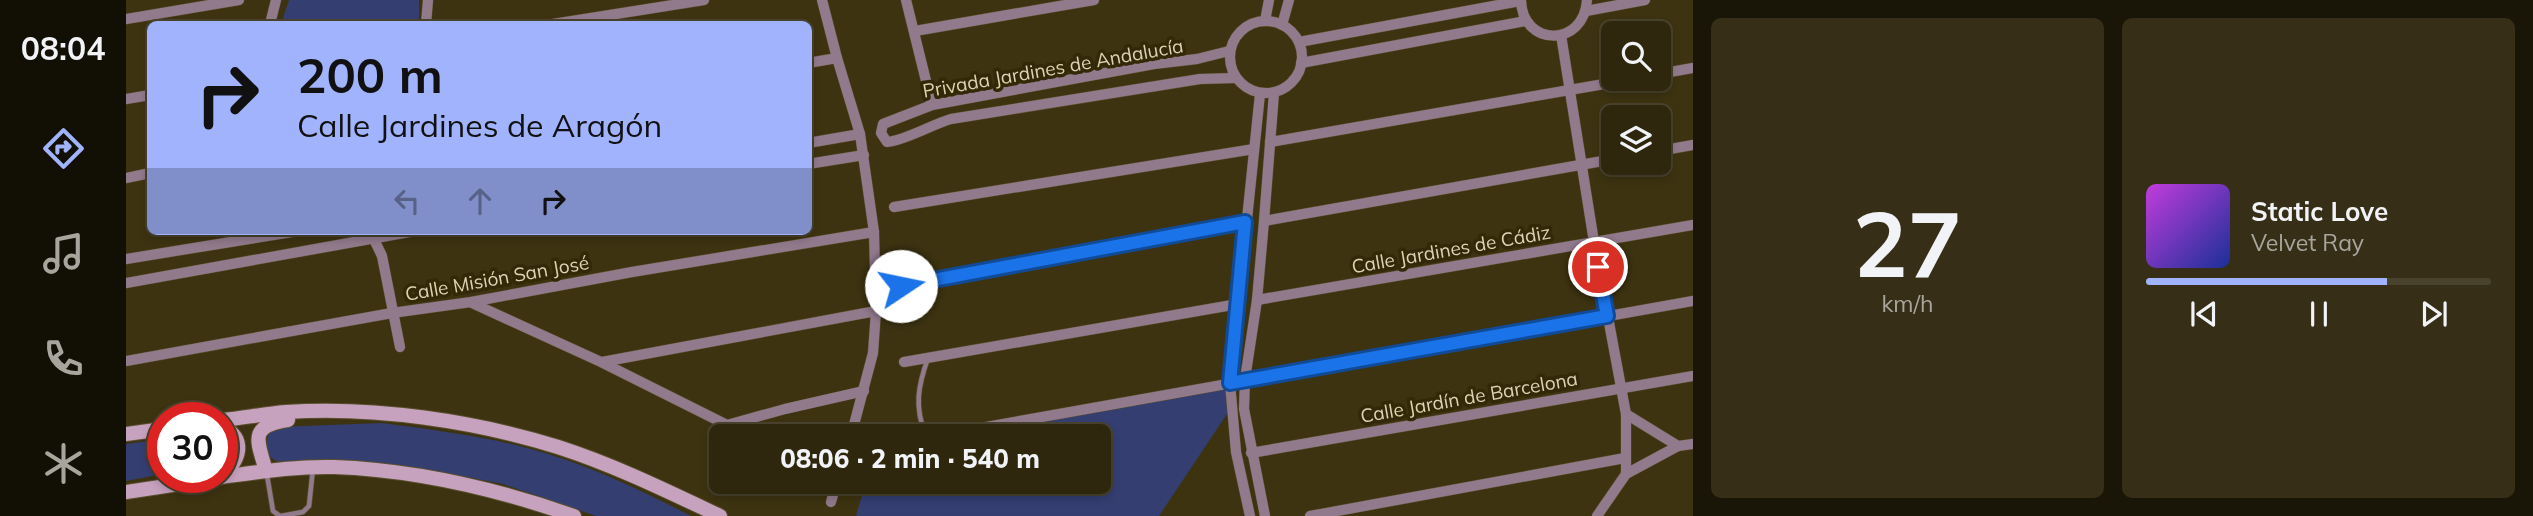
<!DOCTYPE html>
<html lang="en">
<head>
<meta charset="utf-8">
<style>
	body { margin:0; font-family:Mulish,sans-serif; background:#362e16; color:#f1f3f6; height:100vh; display:flex; flex-direction:column; font-size:26px; white-space:nowrap }
	* { box-sizing:border-box; margin:0 }
	p { font-size:23px; color:#a7a59d }
	.icon { flex:none; width:38px; height:38px; fill:none; stroke:currentColor; stroke-width:2; stroke-linecap:round; stroke-linejoin:round }
	.map { position:relative; flex:1; overflow:hidden }
	.panel { display:flex; flex-direction:column; gap:18px; padding:18px; background:#191507; width:840px }
	.panel>* { flex:none }
	.top-card { position:absolute; left:21px; top:21px; width:665px; height:214px; border-radius:10px; box-shadow:0 4px 10px #0003,0 0 0 2px #49432e; background:#a1b3fd; color:#111; overflow:hidden }
	.fabs { position:absolute; left:1475px; top:21px; display:grid; gap:14px }
	.fabs a { display:grid; place-items:center; width:70px; height:70px; border-radius:10px; background:#2e260d; box-shadow:0 4px 10px #0003,0 0 0 2px #49432e; font-size:35px }
	.speed { position:absolute; left:21px; top:402px; display:flex; gap:14px; font-size:35px; font-weight:700; text-align:center }
	.speed>* { display:grid; place-content:center; width:91px; height:91px; border-radius:50%; background:#2e260d; box-shadow:0 4px 10px #0003,0 0 0 2px #49432e; line-height:1 }
	.speed .limit { border:10px solid #d22; background:#fff; color:#111 }
	.pin { position:absolute; display:grid; place-items:center; width:60px; height:60px; color:#fff; margin:-30px; border:4px solid #fff; border-radius:50%; box-shadow:0 2px 7px #0007 }
	.me { position:absolute; width:77px; margin:-38px; rotate:79deg; stroke-linejoin:round; filter:drop-shadow(0 0 5px #0008) }
	.turn { display:flex; align-items:center; gap:24px; height:147px; padding:0 35px; font-size:32px }
	.turn .icon { width:91px; height:91px; stroke-width:2.5 }
	.turn b { display:block; font-size:49px; line-height:60px }
	.lanes { display:flex; align-items:center; height:66px; padding:0 35px; background:#0003; justify-content:center; gap:35px; direction:ltr }
	.lanes .off { opacity:.35 }
	.panel .tile { flex:1; display:flex; flex-direction:column; justify-content:center; gap:10px; min-width:0; padding:0 24px; border-radius:10px; background:#362e16 }
	.panel .dial { align-items:center; gap:0 }
	.dial b { font-size:91px; line-height:1 }
	.song { display:flex; align-items:center; gap:21px }
	.cover { width:84px; height:84px; border-radius:10px; background:linear-gradient(135deg,hsl(290 70% 55%),hsl(230 70% 35%)) }
	.played { height:7px; border-radius:4px; background:linear-gradient(90deg,#a1b3fd 70%,#49432e 70%) }
	.keys { display:flex; justify-content:space-around; direction:ltr }
	.panel .tiles { flex:1; display:grid; gap:18px; grid-template-columns:repeat(2,1fr) }
	.trip { position:absolute; left:583px; top:424px; width:402px; height:70px; border-radius:10px; background:#2e260d; box-shadow:0 4px 10px #0003,0 0 0 2px #49432e; font-weight:800; line-height:70px; text-align:center }
	main { display:flex; flex:1; min-height:0 }
	.menu { display:flex; flex-direction:column; width:126px; justify-content:space-around; align-items:center; background:#120f05; color:#a7a59d }
	.menu .icon { width:49px; height:49px }
	.menu .selected { color:#a1b3fd }
	.menu b { font-size:32px; color:#f1f3f6 }
	.map>svg:first-child { display:block }
	.green { fill:#343e71 }
	.lines { fill:none; stroke-linecap:round; stroke-linejoin:round }
	.service-casing { stroke:#5a502e; stroke-width:6 }
	.minor-casing { stroke:#5a502e; stroke-width:11 }
	.secondary-casing { stroke:#5a502e; stroke-width:16 }
	.service { stroke:#927a8d; stroke-width:4.5 }
	.minor { stroke:#927a8d; stroke-width:10 }
	.secondary { stroke:#c7a2bf; stroke-width:14 }
	.route-casing { stroke:#114b97; stroke-width:18 }
	.route { stroke:#1a73e8; stroke-width:12 }
	.labels { text-anchor:middle; stroke-width:7; stroke-linejoin:round; paint-order:stroke }
	.street-label { font-size:19px; fill:#dcd3b3; stroke:#332906 }
</style>
</head>
<body>
<main>
<nav class="menu">
<b>08:04</b>
<svg class="icon selected" aria-label="directions" viewBox="0 0 24 24"><path d="M12 3l9 9-9 9-9-9zM9 14v-3h6M13 9l2 2-2 2"/></svg>
<svg class="icon" aria-label="music" viewBox="0 0 24 24"><path d="M9 18V5l10-2v13"/><circle cx="6" cy="18" r="3"/><circle cx="16" cy="16" r="3"/></svg>
<svg class="icon" aria-label="phone" viewBox="0 0 24 24"><path d="M5 4h4l2 5-3 2q2 4 5 5l2-3 5 2v4C11 20 4 13 5 4z"/></svg>
<svg class="icon" aria-label="climate" viewBox="0 0 24 24"><path d="M12 3v18M4 7l16 10M4 17L20 7"/></svg>
</nav>
<div class="map">
<svg width="1567" height="516" viewBox="0 0 1567 516">
	<rect width="100%" height="100%" fill="#3d3311"/>
	<g class="green">
		<path d="M163,0H293V24H155Z"/>
		<path d="M1104,383L1105,408L1033,516H730L740,481H973V436H810Z"/>
		<path d="M256,423C315,431 375,438 431,457C478,472 522,494 565,516H470L377,484L341,477L233,461H150L143,456L139,445L144,431L151,427Z"/>
		<path d="M37,439V474L0,481V444Z"/>
	</g>
	<g class="lines">
		<defs>
			<g id="service">
				<path d="M800,436C788,407 792,386 802,358"/>
				<path d="M141,475L147,511L154,516"/>
				<path d="M155,516L177,512L183,506L187,468"/>
			</g>
			<g id="minor">
				<path d="M696,0L711,58L734,134L748,232L750,311L747,353L725,436"/>
				<path d="M780,0L806,105"/>
				<path d="M1395,0C1396,47 1458,48 1461,0"/>
				<path d="M1460,11L1519,0"/>
				<path d="M0,19L113,0"/>
				<circle cx="1140" cy="57" r="36"/>
				<path d="M1139,21L1143,0"/>
				<path d="M144,24L150,0"/>
				<path d="M300,24L302,0"/>
				<path d="M427,24L578,0"/>
				<path d="M1156,25L1163,0"/>
				<path d="M789,31L968,0"/>
				<path d="M1435,35L1468,242L1500,414V474"/>
				<path d="M1173,42L1394,1"/>
				<path d="M1103,51L1071,59L1028,64L806,105L757,124L755,133L761,142C778,141 807,124 825,119L1074,79L1109,78"/>
				<path d="M682,63L711,58"/>
				<path d="M1175,63L1400,21"/>
				<path d="M1533,74L1567,68"/>
				<path d="M0,99L24,95"/>
				<path d="M1144,142L1507,79"/>
				<path d="M682,143L734,134"/>
				<path d="M1533,151L1567,145"/>
				<path d="M682,164L738,155"/>
				<path d="M0,178L24,173"/>
				<path d="M768,207L1128,149"/>
				<path d="M1138,221L1488,159"/>
				<path d="M244,231L256,256L274,347"/>
				<path d="M0,259L172,231"/>
				<path d="M0,283L289,231"/>
				<path d="M775,286L1119,222"/>
				<path d="M1131,300L1567,225"/>
				<path d="M346,303L475,362L623,436"/>
				<path d="M0,361L266,313L345,302L506,272L748,232"/>
				<path d="M476,362L750,311"/>
				<path d="M778,362L1112,304"/>
				<path d="M1500,414L1552,446L1567,444"/>
				<path d="M601,425L659,409L738,391"/>
				<path d="M809,436L1567,301"/>
				<path d="M1125,453L1567,376"/>
				<path d="M705,502L711,481"/>
				<path d="M1124,516L1110,452L1104,383L1134,94"/>
				<path d="M1139,516L1118,409L1119,379L1131,300L1138,221L1148,93"/>
				<path d="M1184,516L1499,458"/>
				<path d="M1471,516L1500,474L1552,446"/>
			</g>
			<g id="secondary">
				<path d="M96,420C117,418 138,414 160,412C247,406 349,421 432,447C488,465 541,491 594,516"/>
				<path d="M96,427C121,437 114,462 96,475"/>
				<path d="M0,434L37,429"/>
				<path d="M140,471C132,442 121,426 162,420"/>
				<path d="M96,477C133,472 170,466 208,467C290,470 371,489 448,516"/>
				<path d="M0,492L93,478"/>
			</g>
		</defs>
		<use href="#service" class="service-casing"/>
		<use href="#minor" class="minor-casing"/>
		<use href="#secondary" class="secondary-casing"/>
		<use href="#service" class="service"/>
		<use href="#minor" class="minor"/>
		<use href="#secondary" class="secondary"/>
	</g>
	<g class="lines">
		<defs>
			<path id="route" d="M775,286L1119,222L1104,383L1481,316L1472,267"/>
		</defs>
		<use href="#route" class="route-casing"/>
		<use href="#route" class="route"/>
	</g>
	<g class="labels">
		<g class="street-label">
			<text transform="translate(927 68) rotate(-10)" y="7">Privada Jardines de Andalucía</text>
			<text transform="translate(1325 249) rotate(-10)" y="7">Calle Jardines de Cádiz</text>
			<text transform="translate(371 278) rotate(-10)" y="7">Calle Misión San José</text>
			<text transform="translate(1343 397) rotate(-10)" y="7">Calle Jardín de Barcelona</text>
		</g>
	</g>
</svg>
<div class="fabs">
<a><svg class="icon" aria-label="search" viewBox="0 0 24 24"><circle cx="10" cy="10" r="6"/><path d="M15 15l6 6"/></svg></a>
<a><svg class="icon" aria-label="layers" viewBox="0 0 24 24"><path d="M12 4l9 5-9 5-9-5zM3 14l9 5 9-5"/></svg></a>
</div>
<div class="speed"><div class="limit">30</div></div>
<div class="pin" style="left:1472px;top:267px;background:#d93025"><svg class="icon" aria-label="arrive" viewBox="0 0 24 24"><path d="M6 21V4h12l-3 4 3 4H6"/></svg></div>
<svg class="me" style="left:775px;top:286px" viewBox="-20 -20 40 40"><circle r="19" fill="#fff"/><path d="M0-13L10 11 0 6-10 11z" fill="#1a73e8"/></svg>
<div class="trip">08:06 · 2 min · 540 m</div>
<div class="top-card">
<div class="turn"><svg class="icon" aria-label="right" viewBox="0 0 24 24"><path d="M7 20v-9h11M14 6l5 5-5 5"/></svg><div><b>200 m</b>Calle Jardines de Aragón</div></div>
<div class="lanes"><svg class="icon off" aria-label="left" viewBox="0 0 24 24"><path d="M17 20v-9H6M10 6l-5 5 5 5"/></svg><svg class="icon off" aria-label="ahead" viewBox="0 0 24 24"><path d="M12 20V5M6 11l6-6 6 6"/></svg><svg class="icon" aria-label="right" viewBox="0 0 24 24"><path d="M7 20v-9h11M14 6l5 5-5 5"/></svg></div>
</div>
</div>
<section class="panel">
<div class="tiles">
<div class="tile dial"><b>27</b><p>km/h</p></div>
<div class="tile">
<div class="song"><i class="cover"></i><div><b>Static Love</b><p>Velvet Ray</p></div></div>
<div class="played"></div>
<div class="keys"><svg class="icon" aria-label="previous" viewBox="0 0 24 24"><path d="M18 5L8 12l10 7zM5 5v14"/></svg><svg class="icon" aria-label="pause" viewBox="0 0 24 24"><path d="M8 5v14M16 5v14"/></svg><svg class="icon" aria-label="next" viewBox="0 0 24 24"><path d="M6 5l10 7-10 7zM19 5v14"/></svg></div>
</div>
</div>
</section>
</main>
</body>
</html>
